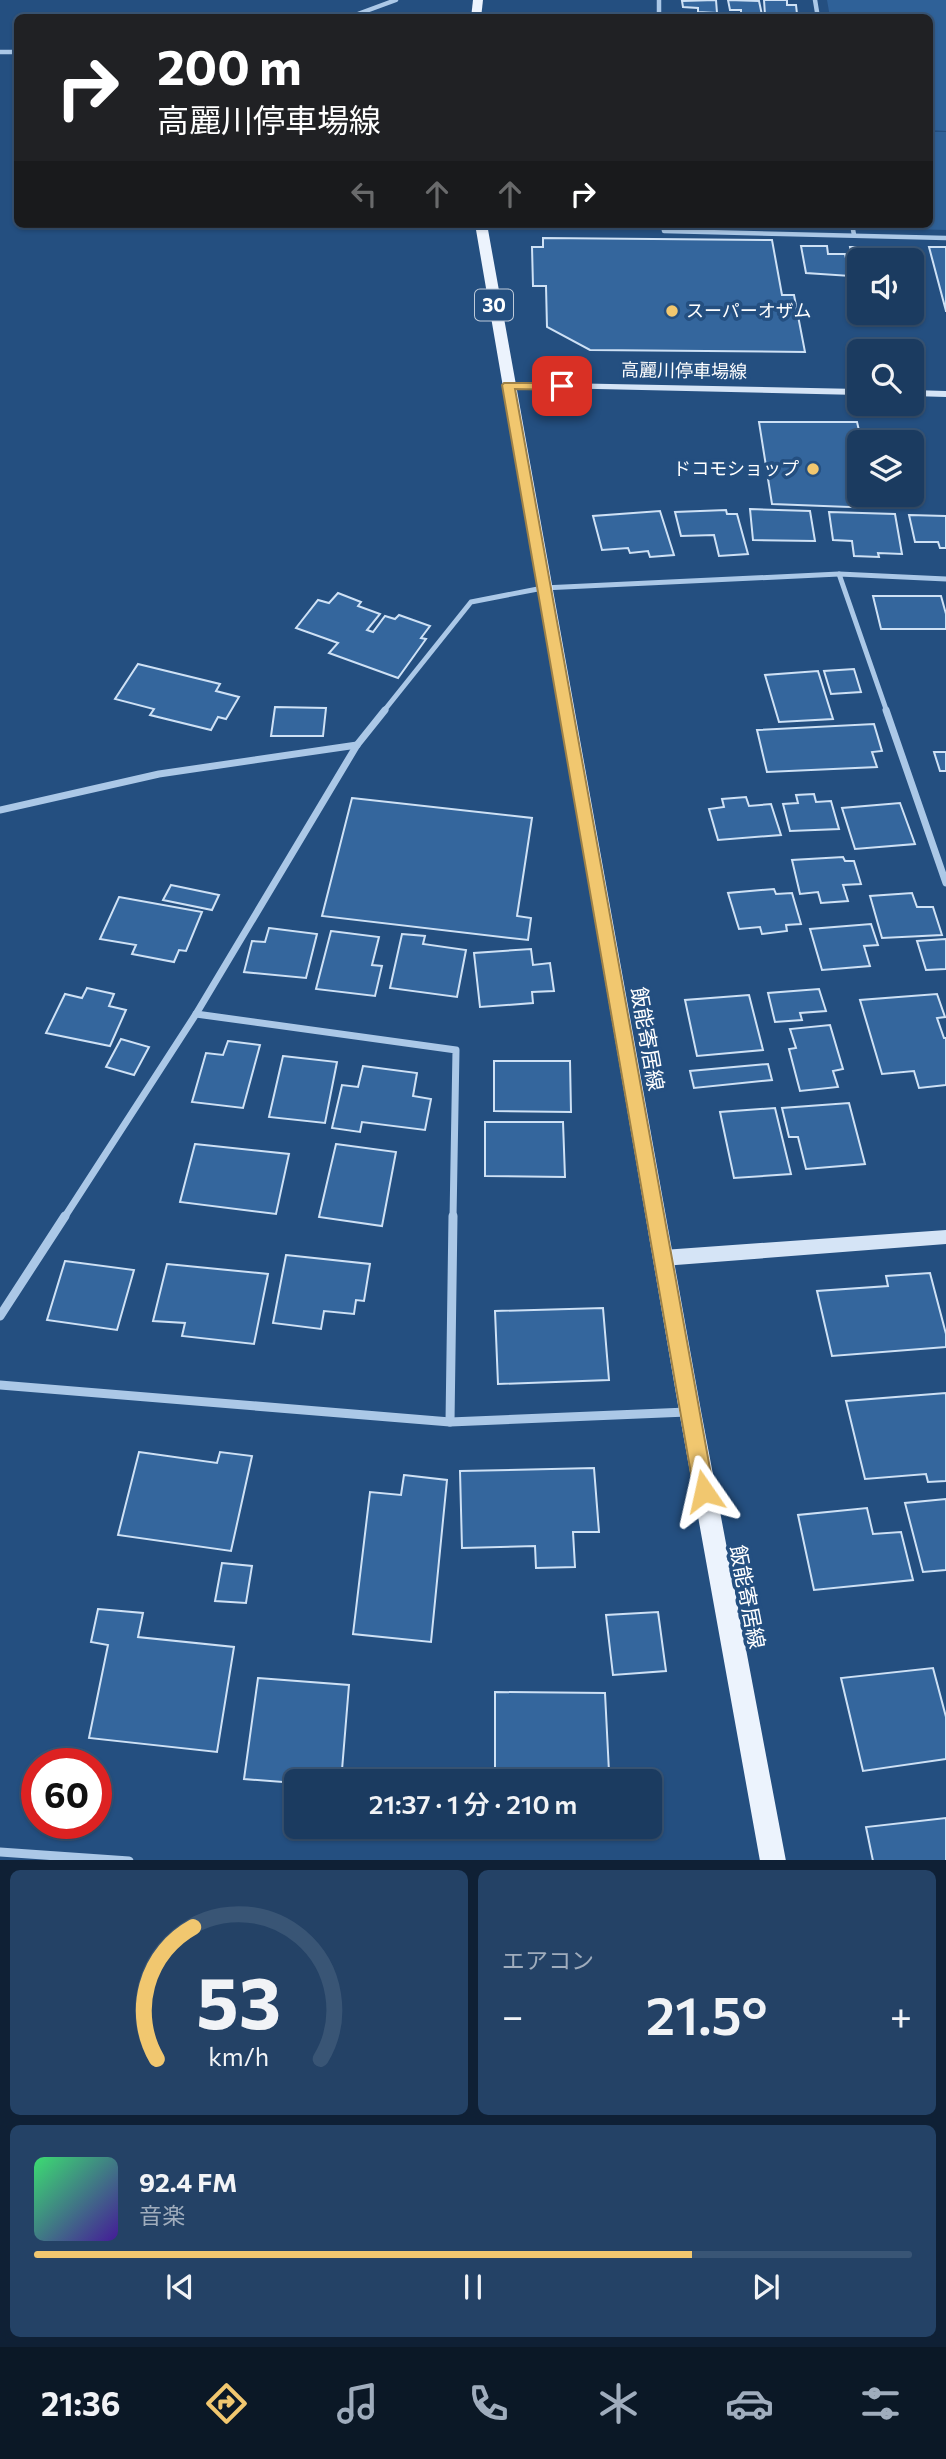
<!DOCTYPE html>
<html lang="ja">
<head>
<meta charset="utf-8">
<style>
	body { margin:0; font-family:Commissioner,"Noto Sans JP",sans-serif; background:#244266; color:#f1f3f6; height:100vh; display:flex; flex-direction:column; font-size:26px; white-space:nowrap }
	* { box-sizing:border-box; margin:0 }
	p { font-size:23px; color:#a0adbd }
	.icon { flex:none; width:38px; height:38px; fill:none; stroke:currentColor; stroke-width:2; stroke-linecap:round; stroke-linejoin:round }
	.map { position:relative; height:1860px; overflow:hidden }
	.side { display:flex; flex-direction:column; gap:10px; padding:10px; background:#0f2035; flex:1 }
	.side>* { flex:none }
	.top-card { position:absolute; left:14px; top:14px; width:919px; height:214px; border-radius:10px; box-shadow:0 2px 5px #0004,0 0 0 2px #395575; background:#202124; color:#fff; overflow:hidden }
	.buttons { position:absolute; left:847px; top:248px; display:grid; gap:14px }
	.buttons a { display:grid; place-items:center; width:77px; height:77px; border-radius:10px; background:#1b3b60; box-shadow:0 2px 5px #0004,0 0 0 2px #395575; font-size:35px }
	.speed { position:absolute; left:21px; top:1748px; display:flex; gap:14px; font-size:35px; font-weight:700; text-align:center }
	.speed>* { display:grid; place-content:center; width:91px; height:91px; border-radius:50%; background:#1b3b60; box-shadow:0 2px 5px #0004,0 0 0 2px #395575; line-height:1 }
	.speed .limit { border:10px solid #d22; background:#fff; color:#111 }
	.pin { position:absolute; display:grid; place-items:center; width:60px; height:60px; color:#fff; margin:-30px; border-radius:14px; box-shadow:0 4px 10px #0006 }
	.me { position:absolute; width:77px; margin:-38px; rotate:349deg; stroke-linejoin:round; filter:drop-shadow(0 0 5px #0008) }
	.turn { display:flex; align-items:center; gap:24px; height:147px; padding:0 28px; font-size:32px }
	.turn .icon { width:91px; height:91px; stroke-width:2.5 }
	.turn b { display:block; font-size:49px; line-height:60px }
	.lanes { display:flex; align-items:center; height:66px; padding:0 28px; background:#0003; justify-content:center; gap:35px; direction:ltr }
	.lanes .off { opacity:.35 }
	.big { font-size:52px; font-weight:600; line-height:1.1 }
	.side .tile { flex:1; display:flex; flex-direction:column; justify-content:center; gap:10px; min-width:0; padding:0 24px; border-radius:10px; background:#244266 }
	.side .dial { align-items:center; gap:0 }
	.dial svg { height:182px; overflow:visible; fill:none; stroke:#395575; stroke-width:7; stroke-linecap:round; text-anchor:middle }
	.dial text { fill:#f1f3f6; stroke:none }
	.song { display:flex; align-items:center; gap:21px }
	.cover { width:84px; height:84px; border-radius:10px; background:linear-gradient(135deg,hsl(140 70% 55%),hsl(260 70% 35%)) }
	.played { height:7px; border-radius:4px; background:linear-gradient(90deg,#f1c76f 75%,#395575 75%) }
	.keys { display:flex; justify-content:space-around; direction:ltr }
	.heat { display:flex; justify-content:space-between; align-items:center; font-size:38px; direction:ltr }
	.side .tiles { flex:1; display:grid; gap:10px; grid-template-columns:1fr 1fr }
	.tile:last-child { grid-column:span 2 }
	.trip { position:absolute; left:284px; top:1769px; width:378px; height:70px; border-radius:10px; background:#1b3b60; box-shadow:0 2px 5px #0004,0 0 0 2px #395575; font-weight:600; line-height:70px; text-align:center }
	.tab-bar { display:flex; height:112px; justify-content:space-around; align-items:center; background:#0b1826; color:#a0adbd }
	.tab-bar .icon { width:49px; height:49px }
	.tab-bar .active { color:#f1c76f }
	.tab-bar b { font-size:32px; color:#f1f3f6 }
	.map>svg:first-child { display:block }
	.green { fill:#2f6198 }
	.building { fill:#34669d; stroke:#cee1f5; stroke-width:2 }
	.lines { fill:none; stroke-linecap:round; stroke-linejoin:round }
	.street-far3 { stroke:#abc8e7; stroke-width:4.5 }
	.street-far2 { stroke:#abc8e7; stroke-width:5 }
	.street-far1 { stroke:#abc8e7; stroke-width:7 }
	.street { stroke:#abc8e7; stroke-width:9 }
	.secondary { fill:#d5e4f6; fill-rule:evenodd }
	.primary { fill:#ecf3fd; fill-rule:evenodd }
	.route { fill:#f1c76f; stroke:#9d8148; stroke-width:2 }
	.poi-dot { fill:#f1c76f; stroke:#244f80; stroke-width:2.5 }
	.labels { text-anchor:middle; stroke-width:7; stroke-linejoin:round; paint-order:stroke }
	.far-poi-label { font-size:18px; fill:#fff; stroke:#244f80; text-anchor:start }
	.far-street-label { font-size:18px; fill:#fff; stroke:#244f80 }
	.shield { fill:#244f80; stroke:#bdcad9; stroke-width:2 }
	.shield-label { font-size:19px; font-weight:bold; fill:#fff }
	.street-label { font-size:21px; fill:#fff; stroke:#244f80 }
</style>
</head>
<body>
<div class="map">
<svg width="946" height="1861" viewBox="0 0 946 1861">
	<rect width="100%" height="100%" fill="#244f80"/>
	<g class="green">
		<path d="M827,0H946V131L929,130V18L830,17Z"/>
		<path d="M929,132H946V230L877,228L870,224H929Z"/>
	</g>
	<g class="building">
		<path d="M716,0L717,13L698,12V8L683,7L682,1Z"/>
		<path d="M728,0L759,1L762,15H741V10H730Z"/>
		<path d="M764,0H787V5H796L797,14L765,15Z"/>
		<path d="M543,238L772,240L782,295H794L805,352L590,350L547,327L546,286H533L532,247H543Z"/>
		<path d="M801,246H827L828,254H845L850,276L806,273Z"/>
		<path d="M850,247H875L877,255L913,259L917,279H912V261H859V272H855Z"/>
		<path d="M929,247H946V312V311Z"/>
		<path d="M759,422H857L862,443H859V495H872L875,508L772,504Z"/>
		<path d="M750,509L810,511L815,541L753,540Z"/>
		<path d="M726,510L727,514H737L748,554L719,556L714,535L681,536L675,512Z"/>
		<path d="M660,511L674,555L650,557L648,551L630,553L628,548L602,550L593,516Z"/>
		<path d="M829,512L895,514L902,554L878,553L879,557L854,556L852,541L833,540Z"/>
		<path d="M909,515L946,516V548H940L938,542H915Z"/>
		<path d="M338,593L361,602L358,606L380,614L367,630L373,632L385,616L395,619L399,615L430,626L421,638L426,639L398,678L329,653L338,643L296,628L318,600L329,603Z"/>
		<path d="M873,596H941L946,614V629H881Z"/>
		<path d="M138,664L220,684L216,691L239,697L226,719L218,717L211,730L150,715L154,709L115,699Z"/>
		<path d="M854,669L861,692L831,694L824,671Z"/>
		<path d="M818,671L833,719L779,722L765,675Z"/>
		<path d="M275,707L326,708L323,736H271Z"/>
		<path d="M874,724L882,751L872,752L877,767L767,772L757,730Z"/>
		<path d="M934,752H946V771H940Z"/>
		<path d="M814,794L816,802L831,801L839,829L790,831L783,804L798,803L796,795Z"/>
		<path d="M746,797L749,806L771,804L781,835L718,840L709,809L724,807L722,799Z"/>
		<path d="M352,798L532,818L517,916L531,918L528,940L322,916Z"/>
		<path d="M900,803L915,844L855,849L842,808Z"/>
		<path d="M843,857L845,861H854L861,884L843,885L848,901L821,903L818,892L800,894L792,860Z"/>
		<path d="M171,885L219,895L212,910L163,900Z"/>
		<path d="M774,889L776,894L792,893L801,924L786,925L787,931L762,934L760,927L739,929L728,893Z"/>
		<path d="M912,893L917,907H933L942,935L882,938L870,896Z"/>
		<path d="M119,897L202,912L186,951L179,950L174,962L132,954L136,945L100,939Z"/>
		<path d="M871,924L878,945L864,946L870,966L822,970L810,929Z"/>
		<path d="M269,928L317,934L306,978L244,972L252,941L265,942Z"/>
		<path d="M331,931L379,937L372,965L382,966L375,996L316,989Z"/>
		<path d="M402,934L425,936L423,944L466,950L457,997L390,988Z"/>
		<path d="M946,939V969L926,970L917,941Z"/>
		<path d="M531,949L533,965L550,963L554,991L532,992L533,1003L480,1007L474,953Z"/>
		<path d="M87,988L114,994L109,1006L126,1010L110,1046L46,1033L65,994L82,998Z"/>
		<path d="M819,989L826,1011L800,1013L802,1020L775,1022L768,993Z"/>
		<path d="M937,994L945,1017L937,1018L944,1038H946V1085L919,1088L914,1071L882,1074L860,1000Z"/>
		<path d="M749,995L763,1050L697,1056L685,1000Z"/>
		<path d="M830,1025L843,1069L833,1071L838,1087L800,1091L789,1049L796,1048L790,1029Z"/>
		<path d="M121,1039L149,1047L134,1075L106,1067Z"/>
		<path d="M228,1041L260,1045L243,1108L192,1102L206,1053L223,1055Z"/>
		<path d="M283,1056L337,1062L325,1123L269,1117Z"/>
		<path d="M494,1061H570L571,1112L494,1111Z"/>
		<path d="M768,1064L772,1080L694,1088L690,1071Z"/>
		<path d="M363,1066L417,1073L413,1096L431,1099L425,1130L362,1122L360,1132L332,1128L342,1085L358,1087Z"/>
		<path d="M849,1103L865,1164L806,1169L798,1137H789L782,1108Z"/>
		<path d="M775,1108L791,1174L734,1178L720,1112Z"/>
		<path d="M485,1122H563L565,1177L485,1176Z"/>
		<path d="M195,1144L289,1154L276,1214L180,1202Z"/>
		<path d="M336,1144L396,1152L382,1226L319,1217Z"/>
		<path d="M286,1255L370,1264L364,1301L356,1300L354,1314L324,1311L321,1329L273,1323Z"/>
		<path d="M65,1261L134,1270L117,1330L47,1320Z"/>
		<path d="M167,1264L268,1274L254,1344L182,1336L185,1323L153,1321Z"/>
		<path d="M930,1273L946,1334V1347L832,1356L817,1291L888,1286L886,1276Z"/>
		<path d="M603,1308L609,1380L498,1384L495,1311Z"/>
		<path d="M946,1393V1481L928,1482L926,1474L865,1479L846,1401Z"/>
		<path d="M139,1452L217,1463L220,1452L252,1456L231,1551L118,1535Z"/>
		<path d="M594,1468L599,1532H573L575,1567L536,1568L535,1546L462,1548L460,1471Z"/>
		<path d="M404,1475L447,1480L431,1642L353,1634L370,1492L401,1495Z"/>
		<path d="M946,1499V1570L923,1572L905,1503Z"/>
		<path d="M867,1508L873,1534L901,1532L913,1580L814,1590L798,1515Z"/>
		<path d="M222,1563L252,1566L246,1603L215,1601Z"/>
		<path d="M98,1609L143,1613L138,1637L234,1647L217,1752L89,1738L108,1645L91,1642Z"/>
		<path d="M658,1612L666,1671L613,1675L606,1615Z"/>
		<path d="M933,1668L946,1717V1759L863,1771L841,1678Z"/>
		<path d="M258,1678L349,1685L341,1782L296,1783L244,1779Z"/>
		<path d="M495,1692L605,1693L609,1772H583L584,1782H495Z"/>
		<path d="M946,1818V1861H873L866,1827Z"/>
	</g>
	<g class="lines">
		<g class="street-far3">
			<path d="M659,0V18"/>
			<path d="M815,0L818,18"/>
			<path d="M347,18L396,0"/>
			<path d="M0,52H18"/>
			<path d="M663,224L664,231L946,238"/>
			<path d="M852,224L854,235"/>
		</g>
		<g class="street-far2">
			<path d="M383,712L471,602L543,588L839,574"/>
			<path d="M887,712L839,574L946,579"/>
		</g>
		<g class="street-far1">
			<path d="M886,710L946,883"/>
			<path d="M0,810L159,774L357,745"/>
			<path d="M196,1014L456,1050L453,1218"/>
			<path d="M64,1218L196,1014L357,745L385,710"/>
		</g>
		<g class="street">
			<path d="M0,1316L65,1216"/>
			<path d="M0,1385L450,1422L687,1412"/>
			<path d="M450,1422L453,1216"/>
			<path d="M0,1852L129,1861"/>
		</g>
		<g class="secondary">
			<path d="M508,382L859,389V395L504,387L503,385Z"/>
			<path d="M912,390L946,391V397L912,396Z"/>
			<path d="M946,1230V1244L663,1266L657,1263L655,1258L657,1253L663,1250Z"/>
		</g>
		<g class="primary">
			<path d="M473,0H483L481,18H471Z"/>
			<path d="M475,224H487L701,1411L786,1861H760L679,1411Z"/>
		</g>
	</g>
	<path class="route" d="M504,383H562L568,386L562,390L515,389L714,1491L712,1498L704,1501L697,1498L694,1491L502,385Z"/>
	<g class="poi-dot">
		<circle cx="672" cy="311" r="7"/>
		<circle cx="813" cy="469" r="7"/>
	</g>
	<g class="labels">
		<g class="far-poi-label">
			<text x="686" y="317">スーパーオザム</text>
			<text x="799" y="475" text-anchor="end">ドコモショップ</text>
		</g>
		<g class="far-street-label">
			<text transform="translate(684 371) rotate(1)" y="6">高麗川停車場線</text>
		</g>
		<rect class="shield" x="475" y="289.5" width="38" height="31" rx="5"/>
		<g class="shield-label">
			<text x="494" y="312">30</text>
		</g>
		<g class="street-label">
			<text transform="translate(647 1039) rotate(80)" y="7">飯能寄居線</text>
			<text transform="translate(747 1597) rotate(79)" y="7">飯能寄居線</text>
		</g>
	</g>
</svg>
<div class="buttons">
<a><svg class="icon" aria-label="sound" viewBox="0 0 24 24"><path d="M4 9h4l5-4v14l-5-4H4zM17 9q2 3 0 6"/></svg></a>
<a><svg class="icon" aria-label="search" viewBox="0 0 24 24"><circle cx="10" cy="10" r="6"/><path d="M15 15l6 6"/></svg></a>
<a><svg class="icon" aria-label="layers" viewBox="0 0 24 24"><path d="M12 4l9 5-9 5-9-5zM3 14l9 5 9-5"/></svg></a>
</div>
<div class="speed"><div class="limit">60</div></div>
<div class="pin" style="left:562px;top:386px;background:#d93025"><svg class="icon" aria-label="arrive" viewBox="0 0 24 24"><path d="M6 21V4h12l-3 4 3 4H6"/></svg></div>
<svg class="me" style="left:704px;top:1491px" viewBox="-20 -20 40 40"><path d="M0-17L14 15 0 8-14 15z" fill="#f1c76f" stroke="#fff" stroke-width="4"/></svg>
<div class="trip">21:37 · 1 分 · 210 m</div>
<div class="top-card">
<div class="turn"><svg class="icon" aria-label="right" viewBox="0 0 24 24"><path d="M7 20v-9h11M14 6l5 5-5 5"/></svg><div><b>200 m</b>高麗川停車場線</div></div>
<div class="lanes"><svg class="icon off" aria-label="left" viewBox="0 0 24 24"><path d="M17 20v-9H6M10 6l-5 5 5 5"/></svg><svg class="icon off" aria-label="ahead" viewBox="0 0 24 24"><path d="M12 20V5M6 11l6-6 6 6"/></svg><svg class="icon off" aria-label="ahead" viewBox="0 0 24 24"><path d="M12 20V5M6 11l6-6 6 6"/></svg><svg class="icon" aria-label="right" viewBox="0 0 24 24"><path d="M7 20v-9h11M14 6l5 5-5 5"/></svg></div>
</div>
</div>
<section class="side">
<div class="tiles">
<div class="tile dial"><svg viewBox="0 0 100 80">
<path d="M14 69A42 42 0 1 1 86 69"/>
<path d="M14 69A42 42 0 0 1 30 11" stroke="#f1c76f"/>
<text x="50" y="56" font-size="32" font-weight="700">53</text>
<text x="50" y="72" font-size="11">km/h</text>
</svg></div>
<div class="tile"><p>エアコン</p>
<div class="heat"><a>−</a><b class="big">21.5°</b><a>+</a></div>
</div>
<div class="tile">
<div class="song"><i class="cover"></i><div><b>92.4 FM</b><p>音楽</p></div></div>
<div class="played"></div>
<div class="keys"><svg class="icon" aria-label="previous" viewBox="0 0 24 24"><path d="M18 5L8 12l10 7zM5 5v14"/></svg><svg class="icon" aria-label="pause" viewBox="0 0 24 24"><path d="M8 5v14M16 5v14"/></svg><svg class="icon" aria-label="next" viewBox="0 0 24 24"><path d="M6 5l10 7-10 7zM19 5v14"/></svg></div>
</div>
</div>
</section>
<nav class="tab-bar">
<b>21:36</b>
<svg class="icon active" aria-label="directions" viewBox="0 0 24 24"><path d="M12 3l9 9-9 9-9-9zM9 14v-3h6M13 9l2 2-2 2"/></svg>
<svg class="icon" aria-label="music" viewBox="0 0 24 24"><path d="M9 18V5l10-2v13"/><circle cx="6" cy="18" r="3"/><circle cx="16" cy="16" r="3"/></svg>
<svg class="icon" aria-label="phone" viewBox="0 0 24 24"><path d="M5 4h4l2 5-3 2q2 4 5 5l2-3 5 2v4C11 20 4 13 5 4z"/></svg>
<svg class="icon" aria-label="climate" viewBox="0 0 24 24"><path d="M12 3v18M4 7l16 10M4 17L20 7"/></svg>
<svg class="icon" aria-label="car" viewBox="0 0 24 24"><path d="M5 17H2v-5l4-1 3-4h7l3 4 3 1v5h-3M9 17h6M6 11h13"/><circle cx="7" cy="17" r="2"/><circle cx="17" cy="17" r="2"/></svg>
<svg class="icon" aria-label="filters" viewBox="0 0 24 24"><path d="M4 7h16M4 17h16"/><circle cx="9" cy="7" r="2"/><circle cx="15" cy="17" r="2"/></svg>
</nav>
</body>
</html>
